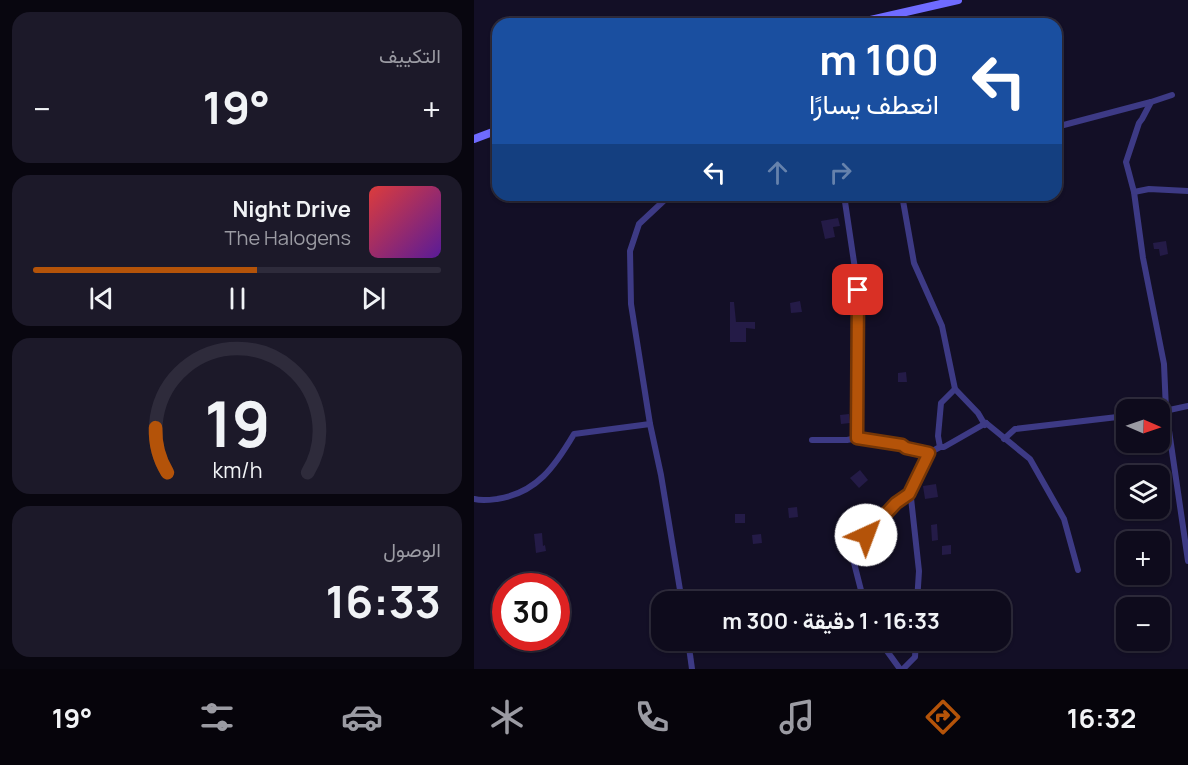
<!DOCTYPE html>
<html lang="ar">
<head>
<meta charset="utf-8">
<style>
	body { margin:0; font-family:Manrope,Vazirmatn,sans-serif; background:#1c1929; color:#f1f3f6; direction:rtl; height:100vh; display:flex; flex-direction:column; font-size:22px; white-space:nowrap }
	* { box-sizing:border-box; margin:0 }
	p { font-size:20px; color:#9b9ba3 }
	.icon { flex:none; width:33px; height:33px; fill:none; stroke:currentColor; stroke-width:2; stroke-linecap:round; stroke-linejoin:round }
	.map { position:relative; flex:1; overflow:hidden; direction:ltr }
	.panel { display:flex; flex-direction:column; gap:12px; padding:12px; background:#08060f; width:474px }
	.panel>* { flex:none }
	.guide { position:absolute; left:18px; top:18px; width:570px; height:183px; border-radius:18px; box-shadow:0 2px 4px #0004,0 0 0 2px #2e2b3b; direction:rtl; background:#1a4fa0; color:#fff; overflow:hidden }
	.needle { width:39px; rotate:92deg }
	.buttons { position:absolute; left:642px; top:399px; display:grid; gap:12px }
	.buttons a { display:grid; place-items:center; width:54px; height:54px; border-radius:12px; background:#0e0b1c; box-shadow:0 2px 4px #0004,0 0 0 2px #2e2b3b; font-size:30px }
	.speed { position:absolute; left:18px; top:573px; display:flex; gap:12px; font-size:30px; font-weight:700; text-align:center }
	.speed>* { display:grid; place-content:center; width:78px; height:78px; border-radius:50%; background:#0e0b1c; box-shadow:0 2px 4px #0004,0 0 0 2px #2e2b3b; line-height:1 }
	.speed .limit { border:9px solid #d22; background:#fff; color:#111 }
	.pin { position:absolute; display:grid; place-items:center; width:51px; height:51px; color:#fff; margin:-26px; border-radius:12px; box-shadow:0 3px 9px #0006 }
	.me { position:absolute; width:66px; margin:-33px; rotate:43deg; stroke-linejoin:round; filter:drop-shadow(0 0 4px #0008) }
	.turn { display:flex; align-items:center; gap:21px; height:126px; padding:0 24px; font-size:27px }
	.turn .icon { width:78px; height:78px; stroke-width:2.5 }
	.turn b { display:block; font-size:42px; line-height:51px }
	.lanes { display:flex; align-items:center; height:57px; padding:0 24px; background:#0003; justify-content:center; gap:30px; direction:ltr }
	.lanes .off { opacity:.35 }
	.big { font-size:45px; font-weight:700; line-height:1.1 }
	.panel .card { flex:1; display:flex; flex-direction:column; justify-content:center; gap:9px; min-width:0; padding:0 21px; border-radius:18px; background:#1c1929 }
	.panel .dial { align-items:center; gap:0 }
	.dial svg { height:156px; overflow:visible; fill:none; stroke:#2e2b3b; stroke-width:7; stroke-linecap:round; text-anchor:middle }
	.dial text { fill:#f1f3f6; stroke:none }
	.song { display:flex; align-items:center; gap:18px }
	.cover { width:72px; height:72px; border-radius:9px; background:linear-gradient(135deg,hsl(0 70% 55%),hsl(270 70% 35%)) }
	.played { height:6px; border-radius:3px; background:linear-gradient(90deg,#b45309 55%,#2e2b3b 55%) }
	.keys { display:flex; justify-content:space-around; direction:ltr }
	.heat { display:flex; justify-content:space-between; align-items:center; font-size:33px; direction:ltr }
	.trip { position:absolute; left:177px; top:591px; width:360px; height:60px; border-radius:18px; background:#0e0b1c; box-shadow:0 2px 4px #0004,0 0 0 2px #2e2b3b; font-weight:700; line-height:60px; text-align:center; direction:rtl }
	.tab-bar { display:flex; height:96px; justify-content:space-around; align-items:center; background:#06040b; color:#9b9ba3 }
	.tab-bar .icon { width:42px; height:42px }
	.tab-bar .selected { color:#b45309 }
	.tab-bar b { font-size:27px; color:#f1f3f6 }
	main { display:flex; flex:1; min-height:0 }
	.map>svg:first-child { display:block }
	.building { fill:#241b47 }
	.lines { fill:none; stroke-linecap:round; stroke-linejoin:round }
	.street { stroke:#3d3a85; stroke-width:6 }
	.secondary { stroke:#6f6bff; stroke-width:8 }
	.route-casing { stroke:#753606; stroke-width:15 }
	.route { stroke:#b45309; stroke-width:10 }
</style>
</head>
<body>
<main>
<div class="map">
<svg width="714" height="669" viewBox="0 0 714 669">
	<rect width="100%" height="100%" fill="#130f26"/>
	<g class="building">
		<path d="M364,218L366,226L359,227L361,237L351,239L347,221Z"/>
		<path d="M692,241L694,254L686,256L685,249H680L679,243Z"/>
		<path d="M326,301L328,312L317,313L316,303Z"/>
		<path d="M256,302H260L262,322H281V329L272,328V342H256Z"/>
		<path d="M432,372L433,382H424V373Z"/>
		<path d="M375,414L376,423L367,424L366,415Z"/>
		<path d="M386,470L394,480L385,488L376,478Z"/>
		<path d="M462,484L464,497L451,499L449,486Z"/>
		<path d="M323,507L324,517L315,518L314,508Z"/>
		<rect x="261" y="514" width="10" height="9"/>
		<path d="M463,524L464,540L458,541L457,525Z"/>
		<path d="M68,533L69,546L71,545L72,551L62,553L60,534Z"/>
		<path d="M287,534L288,543L279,544L278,535Z"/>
		<path d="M477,545V554L468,555V546Z"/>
	</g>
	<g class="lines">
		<g class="street">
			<path d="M698,95L677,102L668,119L665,123L652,162L660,192L669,258L690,364L692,410L714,561"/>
			<path d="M582,127L677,102"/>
			<path d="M660,192L675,189L714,191"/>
			<path d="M196,195L165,224L156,251L157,304L176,424L187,475L208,602"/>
			<path d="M370,195L384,289L383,438"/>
			<path d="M428,195L440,263L468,326L481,389L504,413L511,425L512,423L556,459L590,519L604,570"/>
			<path d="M686,412L714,406"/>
			<path d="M530,439L541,429L652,416"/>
			<path d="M338,440H373L383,438L428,445L432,448L455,453"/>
			<path d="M466,447L464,436L467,403L481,389"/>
			<path d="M435,494L437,498L445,571L443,602"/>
			<path d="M0,499C8,501 15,500 23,499C63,493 81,466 100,434L176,424"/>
			<path d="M390,602L377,551L422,503L435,494L455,453L466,447H470L512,423"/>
			<path d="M214,640L218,669"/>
			<path d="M405,640L426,669"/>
			<path d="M429,669L441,657L442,640"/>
		</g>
		<g class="secondary">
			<path d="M379,24L484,0"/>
			<path d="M0,139L24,130"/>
		</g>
	</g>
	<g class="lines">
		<defs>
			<path id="route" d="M384,290L383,438L428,445L432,448L455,453L435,494L422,503L392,535"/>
		</defs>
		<use href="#route" class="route-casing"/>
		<use href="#route" class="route"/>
	</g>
</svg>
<div class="buttons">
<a><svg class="needle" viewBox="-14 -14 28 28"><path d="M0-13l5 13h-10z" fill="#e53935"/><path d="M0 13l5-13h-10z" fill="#9b9ba3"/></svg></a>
<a><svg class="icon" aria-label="layers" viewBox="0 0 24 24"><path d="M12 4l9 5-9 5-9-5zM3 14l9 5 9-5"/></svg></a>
<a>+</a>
<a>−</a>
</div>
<div class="speed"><div class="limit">30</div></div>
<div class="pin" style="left:384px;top:290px;background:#d93025"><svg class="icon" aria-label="arrive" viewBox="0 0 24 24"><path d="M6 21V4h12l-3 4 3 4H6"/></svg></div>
<svg class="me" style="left:392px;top:535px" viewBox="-20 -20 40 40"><circle r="19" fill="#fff"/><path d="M0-13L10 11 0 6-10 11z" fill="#b45309"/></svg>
<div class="trip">16:33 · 1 دقيقة · 300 m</div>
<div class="guide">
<div class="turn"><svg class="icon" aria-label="left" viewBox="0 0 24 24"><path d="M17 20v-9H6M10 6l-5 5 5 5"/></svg><div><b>100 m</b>انعطف يسارًا</div></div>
<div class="lanes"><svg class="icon" aria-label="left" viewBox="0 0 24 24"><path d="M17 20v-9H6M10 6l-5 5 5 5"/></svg><svg class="icon off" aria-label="ahead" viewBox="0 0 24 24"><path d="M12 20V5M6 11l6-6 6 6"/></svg><svg class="icon off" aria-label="right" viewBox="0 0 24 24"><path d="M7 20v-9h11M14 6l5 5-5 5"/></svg></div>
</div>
</div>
<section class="panel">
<div class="card"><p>التكييف</p>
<div class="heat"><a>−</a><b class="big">19°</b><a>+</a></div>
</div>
<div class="card">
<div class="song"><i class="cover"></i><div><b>Night Drive</b><p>The Halogens</p></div></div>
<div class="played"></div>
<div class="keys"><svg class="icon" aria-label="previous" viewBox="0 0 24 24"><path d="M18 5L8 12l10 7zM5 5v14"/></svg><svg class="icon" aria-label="pause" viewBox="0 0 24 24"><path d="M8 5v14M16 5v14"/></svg><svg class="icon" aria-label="next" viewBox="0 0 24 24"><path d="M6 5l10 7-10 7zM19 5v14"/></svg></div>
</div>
<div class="card dial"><svg viewBox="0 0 100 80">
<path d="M14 69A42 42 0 1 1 86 69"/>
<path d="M14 69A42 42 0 0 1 8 46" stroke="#b45309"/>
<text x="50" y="56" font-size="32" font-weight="700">19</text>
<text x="50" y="72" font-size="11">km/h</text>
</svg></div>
<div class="card"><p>الوصول</p><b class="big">16:33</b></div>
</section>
</main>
<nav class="tab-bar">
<b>16:32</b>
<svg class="icon selected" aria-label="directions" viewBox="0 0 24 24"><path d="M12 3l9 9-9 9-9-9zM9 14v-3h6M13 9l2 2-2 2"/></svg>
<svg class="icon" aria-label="music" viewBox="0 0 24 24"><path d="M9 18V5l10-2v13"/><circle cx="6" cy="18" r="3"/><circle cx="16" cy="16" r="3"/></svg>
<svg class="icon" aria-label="phone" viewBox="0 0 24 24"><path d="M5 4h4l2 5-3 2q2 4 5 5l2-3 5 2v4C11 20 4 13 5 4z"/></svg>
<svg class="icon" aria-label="climate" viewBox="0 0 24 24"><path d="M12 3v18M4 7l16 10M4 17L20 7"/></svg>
<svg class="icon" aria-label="car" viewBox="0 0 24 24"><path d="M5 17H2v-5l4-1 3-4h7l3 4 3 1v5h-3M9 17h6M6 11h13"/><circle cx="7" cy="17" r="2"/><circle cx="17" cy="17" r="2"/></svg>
<svg class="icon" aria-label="filters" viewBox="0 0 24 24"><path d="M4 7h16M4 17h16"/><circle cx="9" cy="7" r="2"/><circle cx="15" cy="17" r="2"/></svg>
<b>19°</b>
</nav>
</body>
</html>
